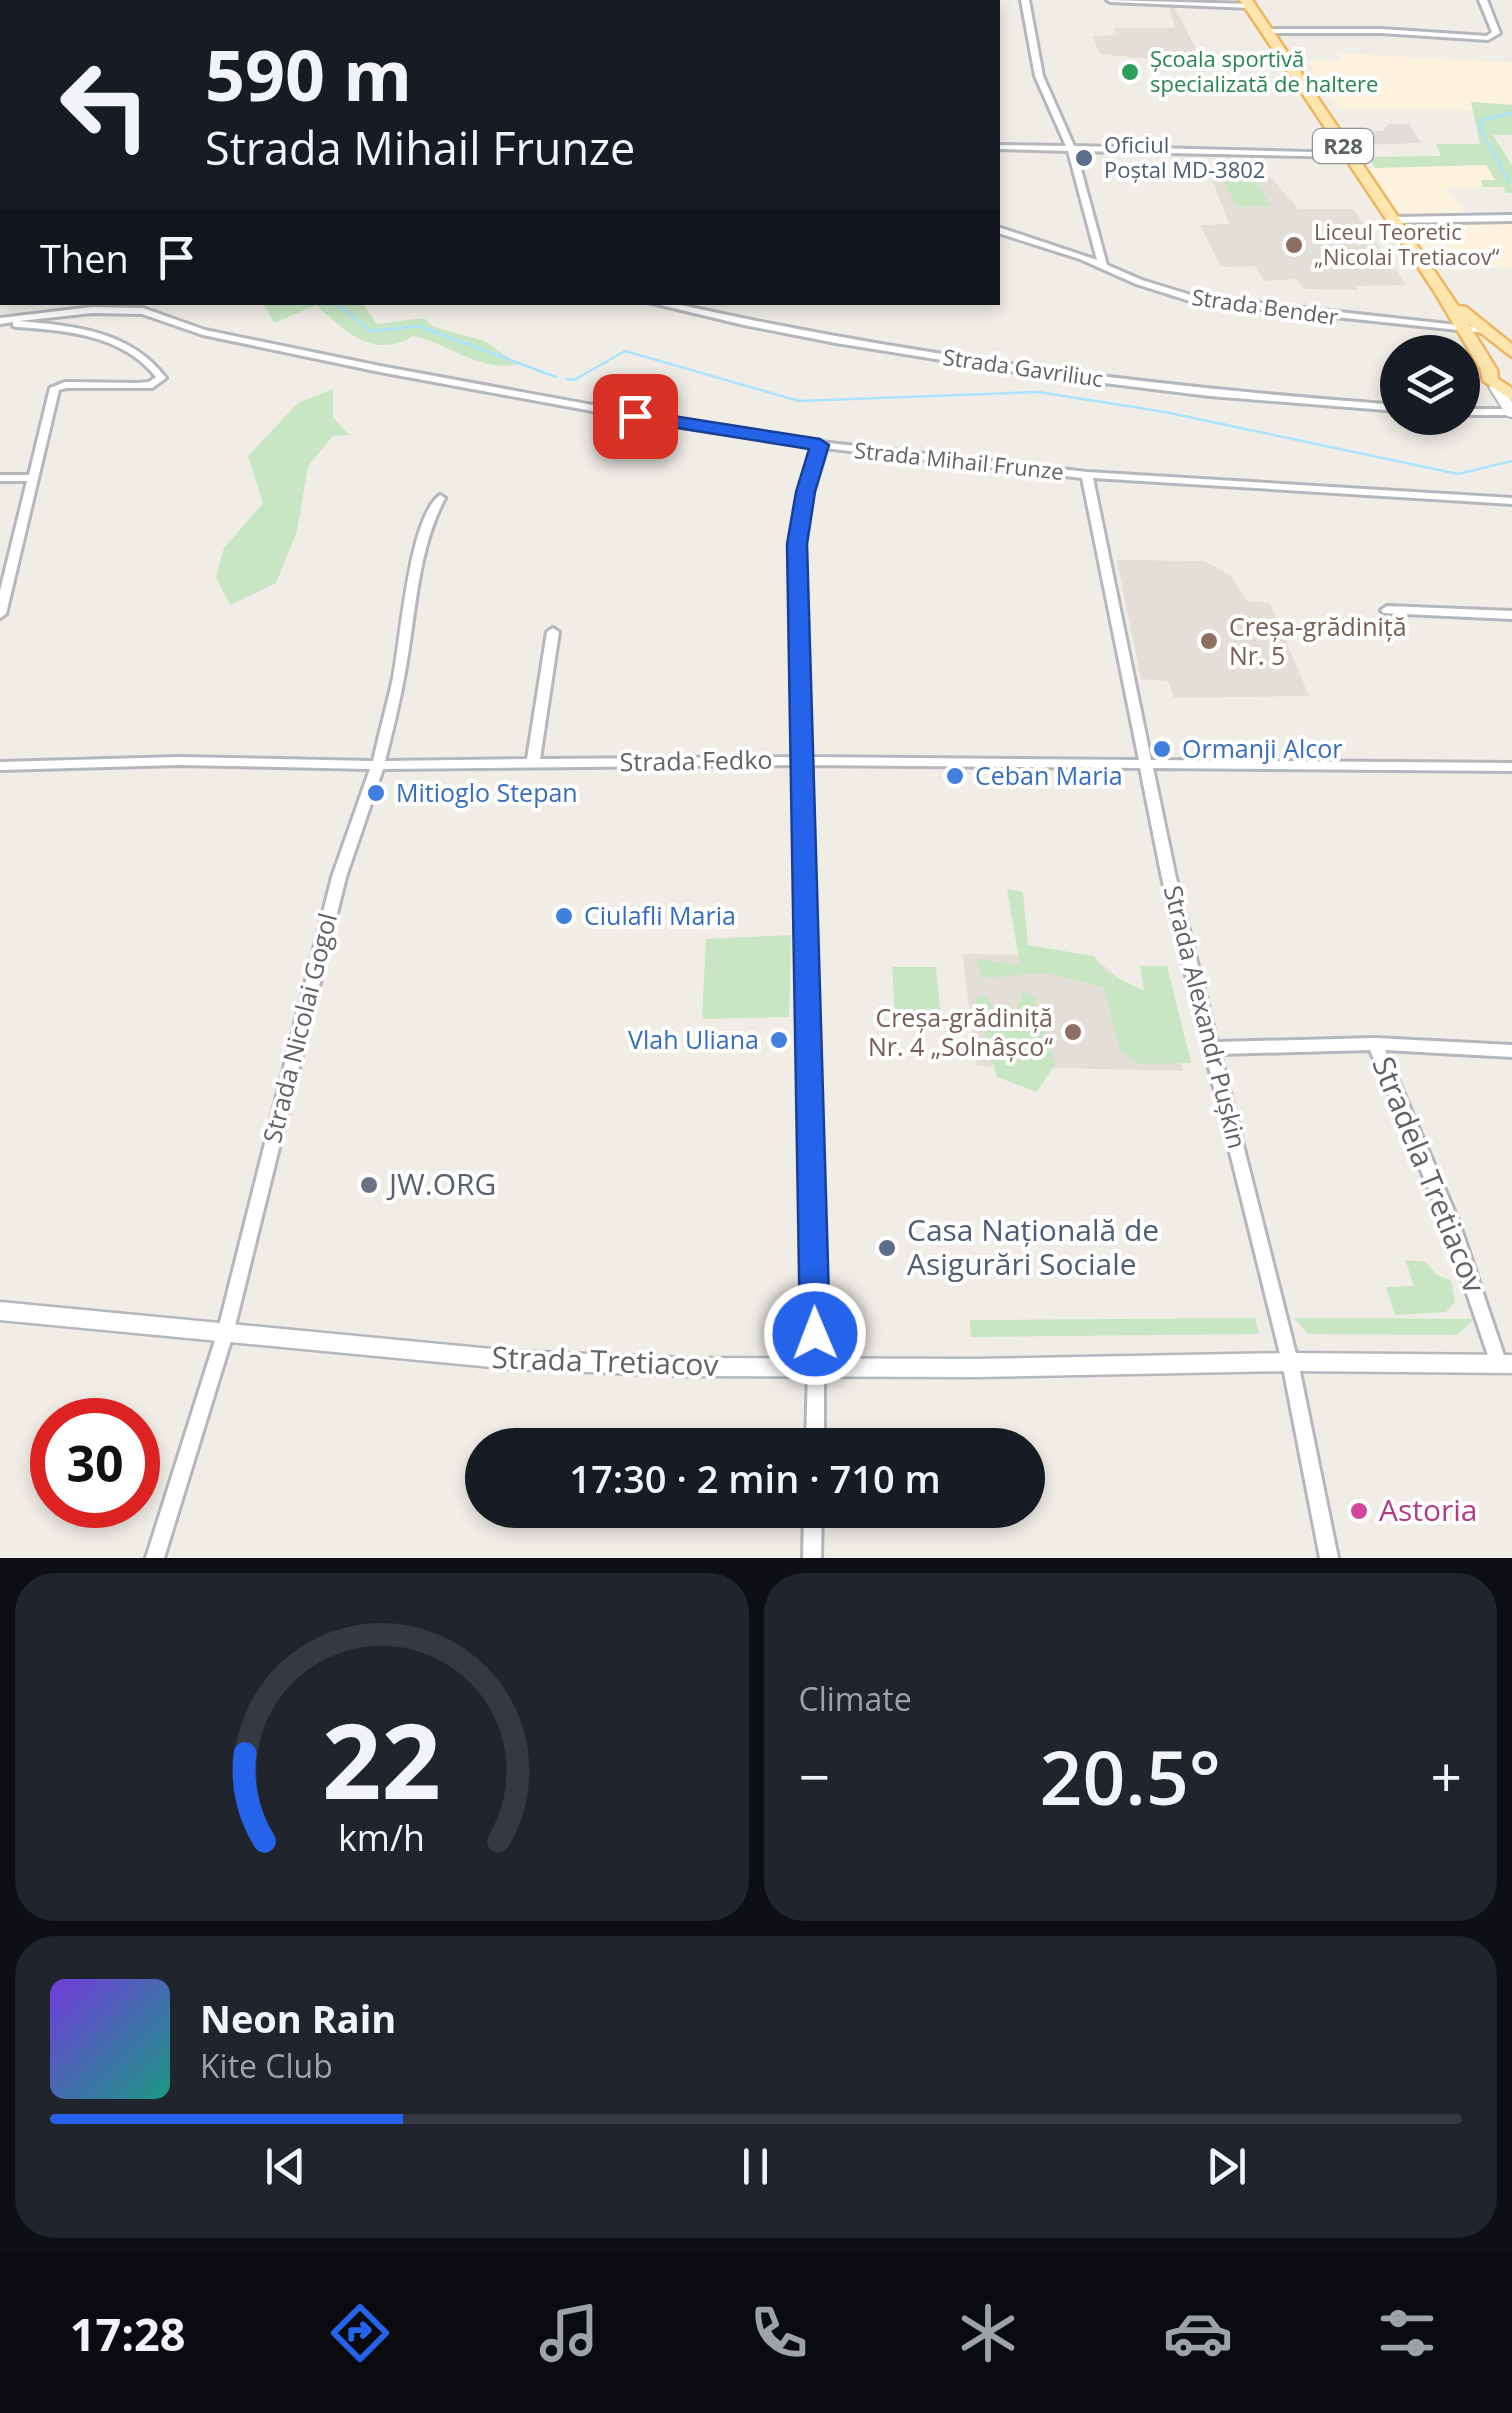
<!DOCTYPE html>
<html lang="en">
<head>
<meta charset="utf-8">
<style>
	body { margin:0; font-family:"Open Sans",sans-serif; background:#20242c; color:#f1f3f6; height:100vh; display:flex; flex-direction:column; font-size:38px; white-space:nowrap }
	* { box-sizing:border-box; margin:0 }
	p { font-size:32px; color:#9ea1a6 }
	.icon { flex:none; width:55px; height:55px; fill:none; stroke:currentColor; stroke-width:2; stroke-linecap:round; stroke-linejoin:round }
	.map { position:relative; height:1558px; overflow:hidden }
	.side { display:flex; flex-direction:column; gap:15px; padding:15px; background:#0d0f14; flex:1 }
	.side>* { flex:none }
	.hud { position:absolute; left:0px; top:0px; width:1000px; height:305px; box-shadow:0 5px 15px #0003; background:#171b24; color:#f1f3f6; overflow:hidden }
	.tools { position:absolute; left:1380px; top:335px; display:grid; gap:20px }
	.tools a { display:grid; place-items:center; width:100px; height:100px; border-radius:50%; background:#171b24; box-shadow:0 5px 15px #0003; font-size:50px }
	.speed { position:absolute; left:30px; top:1398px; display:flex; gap:20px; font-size:50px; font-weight:700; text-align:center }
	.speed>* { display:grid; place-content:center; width:130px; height:130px; border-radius:50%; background:#171b24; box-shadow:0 5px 15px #0003; line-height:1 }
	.speed .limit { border:15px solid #d22; background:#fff; color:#111 }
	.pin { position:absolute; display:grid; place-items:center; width:85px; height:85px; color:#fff; margin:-42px; border-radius:20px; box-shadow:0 5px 15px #0006 }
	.me { position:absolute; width:110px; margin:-55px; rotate:359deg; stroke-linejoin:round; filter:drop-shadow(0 0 8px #0008) }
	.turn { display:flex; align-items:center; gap:35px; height:210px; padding:0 40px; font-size:45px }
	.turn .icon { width:130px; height:130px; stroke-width:2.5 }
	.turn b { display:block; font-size:70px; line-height:85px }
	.then { display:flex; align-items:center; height:95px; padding:0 40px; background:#0003; gap:20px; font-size:38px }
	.big { font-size:75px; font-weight:600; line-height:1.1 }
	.side .card { flex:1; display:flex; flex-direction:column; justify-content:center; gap:15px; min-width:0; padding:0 35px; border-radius:40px; background:#20242c }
	.side .dial { align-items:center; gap:0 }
	.dial svg { height:260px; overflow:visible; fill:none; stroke:#363941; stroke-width:7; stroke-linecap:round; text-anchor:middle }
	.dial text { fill:#f1f3f6; stroke:none }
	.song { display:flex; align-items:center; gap:30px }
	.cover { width:120px; height:120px; border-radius:15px; background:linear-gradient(135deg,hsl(260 70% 55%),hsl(170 70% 35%)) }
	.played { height:10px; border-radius:5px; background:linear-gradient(90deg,#2563eb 25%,#363941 25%) }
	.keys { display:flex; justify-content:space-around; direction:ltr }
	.heat { display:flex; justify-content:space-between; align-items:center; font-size:55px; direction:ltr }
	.side .tiles { flex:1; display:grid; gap:15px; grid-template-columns:1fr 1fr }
	.card:last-child { grid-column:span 2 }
	.trip { position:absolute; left:465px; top:1428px; width:580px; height:100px; border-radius:50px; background:#171b24; box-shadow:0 5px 15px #0003; font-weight:600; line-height:100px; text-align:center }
	.tabs { display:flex; height:160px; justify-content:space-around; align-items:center; background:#090b0e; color:#9ea1a6 }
	.tabs .icon { width:70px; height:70px }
	.tabs .active { color:#2563eb }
	.tabs b { font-size:45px; color:#f1f3f6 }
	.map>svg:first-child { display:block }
	.commercial { fill:#fdf2de }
	.industrial { fill:#dfdcd9 }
	.education { fill:#e3ded8 }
	.green { fill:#c8e6c4 }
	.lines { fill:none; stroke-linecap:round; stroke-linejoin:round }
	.stream { stroke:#a9e3fd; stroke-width:2.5 }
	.minor-casing { stroke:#b4b7bb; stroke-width:6 }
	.tertiary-casing { stroke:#b4b7bb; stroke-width:5 }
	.secondary-casing { stroke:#b3b7bb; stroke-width:4 }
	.primary-casing { stroke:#eeb561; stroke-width:5 }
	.minor { fill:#fff; fill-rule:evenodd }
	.tertiary { fill:#fff; fill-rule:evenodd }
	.secondary { fill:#fff; fill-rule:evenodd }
	.primary { fill:#fde6ae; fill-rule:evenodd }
	.route { fill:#2563eb; stroke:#184099; stroke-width:2.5 }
	.leisure-dot { fill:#2e9e5b; stroke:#fff; stroke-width:4 }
	.service-dot { fill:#5c6f8a; stroke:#fff; stroke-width:4 }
	.education-dot { fill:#8d6e63; stroke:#fff; stroke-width:4 }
	.shop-dot { fill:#3f7fe0; stroke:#fff; stroke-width:4 }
	.worship-dot { fill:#6b7280; stroke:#fff; stroke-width:4 }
	.hotel-dot { fill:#d1479c; stroke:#fff; stroke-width:4 }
	.labels { text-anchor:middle; stroke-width:8; stroke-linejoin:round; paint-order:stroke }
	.far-leisure-label { font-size:22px; fill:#27864d; stroke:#fff; text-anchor:start }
	.far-service-label { font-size:22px; fill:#4e5e75; stroke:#fff; text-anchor:start }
	.shield { fill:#fff; stroke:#8e9294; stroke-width:2.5 }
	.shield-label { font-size:22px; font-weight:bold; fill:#5e6366 }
	.far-education-label { font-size:22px; fill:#785e54; stroke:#fff; text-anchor:start }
	.far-street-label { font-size:22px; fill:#5e6366; stroke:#fff }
	.education-label { font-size:25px; fill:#785e54; stroke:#fff; text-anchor:start }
	.shop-label { font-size:25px; fill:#366cbe; stroke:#fff; text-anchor:start }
	.street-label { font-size:25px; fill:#5e6366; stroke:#fff }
	.near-street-label { font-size:30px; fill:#5e6366; stroke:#fff }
	.near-worship-label { font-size:30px; fill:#5b616d; stroke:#fff; text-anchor:start }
	.near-service-label { font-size:30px; fill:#4e5e75; stroke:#fff; text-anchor:start }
	.near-hotel-label { font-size:30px; fill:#b23c85; stroke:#fff; text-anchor:start }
</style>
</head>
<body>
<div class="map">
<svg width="1512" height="1558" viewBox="0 0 1512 1558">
	<rect width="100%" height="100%" fill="#f0ede7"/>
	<g class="commercial">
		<path d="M1338,53L1512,63V105L1471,102L1472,111H1338L1307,61H1341Z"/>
		<path d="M1487,165L1496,180H1482V187L1448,188L1466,215L1394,217L1366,168Z"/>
		<path d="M1512,222V267L1436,271L1401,226Z"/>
	</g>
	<path class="industrial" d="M1389,124H1409L1421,143L1360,145L1351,131H1383Z"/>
	<g class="education">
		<path d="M1169,7H1174L1201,58L1149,59L1100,54L1092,36L1117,35L1114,28H1175Z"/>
		<path d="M1269,176L1299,209H1353L1406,285L1357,286L1358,290L1304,289L1297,279L1264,281L1255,266L1221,267L1200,225L1229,224L1211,177Z"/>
		<path d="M1117,560L1204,561L1230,575L1247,601L1270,603L1309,696L1174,698L1168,681L1141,679Z"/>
		<path d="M962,954L1093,956L1141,998L1166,999L1183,1071L977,1066Z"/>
	</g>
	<g class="green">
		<path d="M1471,102L1512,105V135H1493L1512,165V193H1506L1503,187H1482L1481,180H1495L1486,165L1375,168L1368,157L1441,156L1436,144H1480Z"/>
		<path d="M1256,180L1271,206L1237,207L1223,181Z"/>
		<path d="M263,303H362L377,324L424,318L432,326L484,341L518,364C482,373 447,343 413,336C373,360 347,332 316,305L274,323Z"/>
		<path d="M333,389V417L349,435L333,436L308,466L297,531L276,583L230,605L216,577L224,548L263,503L248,456L298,403Z"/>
		<path d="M1007,889L1023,892L1028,945L1093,956L1104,971L1144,991L1140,966H1167L1191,1063L1141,1064L1120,1051L1104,987L1045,973L983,978L976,959L1020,965Z"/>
		<path d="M791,935L789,1017L702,1019L706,939Z"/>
		<path d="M892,967H936L941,1016H895Z"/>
		<path d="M1023,992L1034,996L1055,1064L1037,1092L997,1077L974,999L984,995L995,1009L1015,1011Z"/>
		<path d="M1405,1260L1426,1262L1437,1275L1451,1281L1455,1302L1446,1312L1395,1315L1386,1287L1414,1286Z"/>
		<path d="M1255,1318L1259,1334L971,1337L970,1320Z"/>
		<path d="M1294,1318L1474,1319L1457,1335L1308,1334Z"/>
	</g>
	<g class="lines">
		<g class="stream">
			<path d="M1509,182L1480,128L1482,120L1512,113"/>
			<path d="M334,302L370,331L419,326L556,377"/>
			<path d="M567,379L574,380L625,351L799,401L1038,392L1165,412L1458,474L1512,461"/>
		</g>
		<defs>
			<g id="minor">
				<path d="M8,0H17L13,2H6Z"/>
				<path d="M132,0H146L150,2H138Z"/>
				<path d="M319,0H334L338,2H325Z"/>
				<path d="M478,0H503L507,2H486Z"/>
				<path d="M607,0H615L613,2H607Z"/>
				<path d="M752,0H787L783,2H749Z"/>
				<path d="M846,0H854L855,2H848Z"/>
				<path d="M1021,0H1029L1043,76L1074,146L1348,153L1352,155L1348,157L1076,151L1107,265L1142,280L1194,296L1484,328L1489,331L1487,333L1193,302L1136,284L1080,259L998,233V227L1097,260L1068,151L998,149V145L1066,146L1035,76Z"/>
				<path d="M1107,0L1250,4L1254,6L1250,8L1111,2Z"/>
				<path d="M1479,0H1487L1500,33L1488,40L1381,33H1267L1263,31L1267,29H1381L1487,36L1492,32Z"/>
				<rect x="0" y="30" width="2" height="5"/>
				<rect x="0" y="74" width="2" height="5"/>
				<rect x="0" y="141" width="2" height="4"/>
				<path d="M1512,215V221L1392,223L1388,220L1392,217Z"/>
				<path d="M648,302H667C908,356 1151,387 1398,405V411L1210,396L1023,373L836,343L744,325Z"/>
				<path d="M92,307L143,308L205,330L380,366L674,420L820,442L1087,472L1512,498V504L1093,478L1151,760L1512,763V771L1153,768L1176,878L1217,1042L1375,1038L1512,1045V1057L1385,1050L1458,1220L1507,1364L1505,1369L1499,1372L1493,1369L1491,1364L1442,1220L1370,1050L1220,1054L1298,1362L1338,1558H1320L1282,1362L1162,878L1140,768L808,765L824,1369V1445H806L808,1369L796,765L383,769L346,877L233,1334L164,1558H146L217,1334L332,877L370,769L179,765L0,770V762L179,757L373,761C379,733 387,706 393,678C401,638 409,517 440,495L445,498C416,553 416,617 404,678C399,706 392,733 385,761L527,759L547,632L553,628L559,632L540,759L796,757L792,544L800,491L814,447L674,426L380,372L203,335L142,314L92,313L19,321C75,326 131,331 166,378L152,388H66L59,390L6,614L0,618V591L27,481H0V475H29L50,388L65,382L138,383L149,382L156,377C123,335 66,330 16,327L13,326V322L0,324V318ZM824,448L1082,478L1139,760L808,757L802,544L810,491Z"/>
				<rect x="1462" y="409" width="50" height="6"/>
				<path d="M1387,606L1512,611V619L1383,613L1381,610Z"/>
				<path d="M804,1510H822L821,1558H803Z"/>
			</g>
			<path id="tertiary" d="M0,1302L513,1351L687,1358L975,1359L1290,1353L1512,1355V1373L1290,1371L975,1377L687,1376L513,1369L0,1320Z"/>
			<path id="secondary" d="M1496,383L1501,384L1512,402V417L1507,416L1489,387Z"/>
			<path id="primary" d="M1240,0H1252L1458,306L1466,307L1512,344V357L1468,323L1497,370L1498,379L1512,388V400L1483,381L1481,370L1434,291Z"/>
		</defs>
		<use href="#minor" class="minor-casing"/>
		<use href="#tertiary" class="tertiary-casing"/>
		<use href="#secondary" class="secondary-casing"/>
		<use href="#primary" class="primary-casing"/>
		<use href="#minor" class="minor"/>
		<use href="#tertiary" class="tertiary"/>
		<use href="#secondary" class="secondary"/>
		<use href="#primary" class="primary"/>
	</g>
	<path class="route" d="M635,410L820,439L829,445L815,492L807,544L830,1334L826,1343L815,1347L805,1343L800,1334L787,544L796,492L809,449L628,420L626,416Z"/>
	<circle class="leisure-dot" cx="1130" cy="72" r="10"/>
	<g class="service-dot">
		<circle cx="1084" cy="158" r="10"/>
		<circle cx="887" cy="1248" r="10"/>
	</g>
	<g class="education-dot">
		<circle cx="1294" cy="245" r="10"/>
		<circle cx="1209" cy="641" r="10"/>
		<circle cx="1073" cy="1032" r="10"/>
	</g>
	<g class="shop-dot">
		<circle cx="1162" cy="749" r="10"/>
		<circle cx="955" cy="776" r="10"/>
		<circle cx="376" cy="793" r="10"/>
		<circle cx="564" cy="916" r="10"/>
		<circle cx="779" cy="1040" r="10"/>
	</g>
	<circle class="worship-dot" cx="369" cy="1185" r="10"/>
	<circle class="hotel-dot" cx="1359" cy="1511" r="10"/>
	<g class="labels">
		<g class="far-leisure-label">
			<text x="1150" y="67">Școala sportivă<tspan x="1150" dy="25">specializată de haltere</tspan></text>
		</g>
		<g class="far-service-label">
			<text x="1104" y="153">Oficiul<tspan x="1104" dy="25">Poștal MD-3802</tspan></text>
		</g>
		<rect class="shield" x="1313" y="129" width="60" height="34" rx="8"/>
		<g class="shield-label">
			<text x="1343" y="154">R28</text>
		</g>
		<g class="far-education-label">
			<text x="1314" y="240">Liceul Teoretic<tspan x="1314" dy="25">„Nicolai Tretiacov“</tspan></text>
		</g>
		<g class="far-street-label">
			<text transform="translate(1265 307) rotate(8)" y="8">Strada Bender</text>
			<text transform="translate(1023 368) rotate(8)" y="8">Strada Gavriliuc</text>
			<text transform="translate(959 461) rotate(6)" y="8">Strada Mihail Frunze</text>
		</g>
		<g class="education-label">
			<text x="1229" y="636">Creșa-grădiniță<tspan x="1229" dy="29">Nr. 5</tspan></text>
			<text x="1053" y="1027" text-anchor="end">Creșa-grădiniță<tspan x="1053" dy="29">Nr. 4 „Solnâșco“</tspan></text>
		</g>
		<g class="shop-label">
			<text x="1182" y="758">Ormanji Alcor</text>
			<text x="975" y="785">Ceban Maria</text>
			<text x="396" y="802">Mitioglo Stepan</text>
			<text x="584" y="925">Ciulafli Maria</text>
			<text x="759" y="1049" text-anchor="end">Vlah Uliana</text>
		</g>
		<g class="street-label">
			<text transform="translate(696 761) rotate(-1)" y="9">Strada Fedko</text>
			<text transform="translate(1205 1017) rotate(76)" y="9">Strada Alexandr Pușkin</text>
			<text transform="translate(300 1028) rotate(-76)" y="9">Strada Nicolai Gogol</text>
		</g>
		<g class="near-street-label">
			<text transform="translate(1428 1175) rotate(68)" y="10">Stradela Tretiacov</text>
			<text transform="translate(605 1362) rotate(2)" y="10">Strada Tretiacov</text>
		</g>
		<g class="near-worship-label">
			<text x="389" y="1195">JW.ORG</text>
		</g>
		<g class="near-service-label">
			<text x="907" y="1241">Casa Națională de<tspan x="907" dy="34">Asigurări Sociale</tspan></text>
		</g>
		<g class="near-hotel-label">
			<text x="1379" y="1521">Astoria</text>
		</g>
	</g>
</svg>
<div class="tools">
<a><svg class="icon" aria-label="layers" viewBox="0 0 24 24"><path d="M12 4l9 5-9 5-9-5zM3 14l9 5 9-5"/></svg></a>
</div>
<div class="speed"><div class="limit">30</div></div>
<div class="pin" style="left:635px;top:416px;background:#d93025"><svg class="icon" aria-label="arrive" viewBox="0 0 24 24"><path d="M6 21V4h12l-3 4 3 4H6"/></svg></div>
<svg class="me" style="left:815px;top:1334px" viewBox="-20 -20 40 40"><circle r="17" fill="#2563eb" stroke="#fff" stroke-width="3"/><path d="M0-11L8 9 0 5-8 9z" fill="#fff"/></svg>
<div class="trip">17:30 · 2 min · 710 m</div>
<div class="hud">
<div class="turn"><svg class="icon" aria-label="left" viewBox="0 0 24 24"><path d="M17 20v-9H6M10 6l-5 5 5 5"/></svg><div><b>590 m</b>Strada Mihail Frunze</div></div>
<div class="then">Then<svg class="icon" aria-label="arrive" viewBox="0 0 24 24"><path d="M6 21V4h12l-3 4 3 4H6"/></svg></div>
</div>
</div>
<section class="side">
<div class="tiles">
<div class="card dial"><svg viewBox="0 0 100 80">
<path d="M14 69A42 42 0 1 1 86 69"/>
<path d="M14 69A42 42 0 0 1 8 42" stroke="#2563eb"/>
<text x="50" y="56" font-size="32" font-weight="700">22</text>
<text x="50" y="72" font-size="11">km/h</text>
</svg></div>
<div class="card"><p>Climate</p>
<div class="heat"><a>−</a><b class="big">20.5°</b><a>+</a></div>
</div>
<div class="card">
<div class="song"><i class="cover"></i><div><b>Neon Rain</b><p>Kite Club</p></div></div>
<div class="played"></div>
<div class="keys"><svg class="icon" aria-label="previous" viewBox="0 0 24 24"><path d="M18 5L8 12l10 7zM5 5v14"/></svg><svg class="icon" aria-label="pause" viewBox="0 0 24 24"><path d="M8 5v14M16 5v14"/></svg><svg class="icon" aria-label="next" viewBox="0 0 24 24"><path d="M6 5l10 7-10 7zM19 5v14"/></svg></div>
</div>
</div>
</section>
<nav class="tabs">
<b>17:28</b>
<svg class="icon active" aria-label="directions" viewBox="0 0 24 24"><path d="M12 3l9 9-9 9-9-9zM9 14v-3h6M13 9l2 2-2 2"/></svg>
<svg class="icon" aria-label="music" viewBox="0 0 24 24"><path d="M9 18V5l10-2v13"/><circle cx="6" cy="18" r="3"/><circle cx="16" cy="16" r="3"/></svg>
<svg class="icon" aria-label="phone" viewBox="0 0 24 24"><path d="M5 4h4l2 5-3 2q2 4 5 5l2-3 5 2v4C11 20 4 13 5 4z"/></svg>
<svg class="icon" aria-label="climate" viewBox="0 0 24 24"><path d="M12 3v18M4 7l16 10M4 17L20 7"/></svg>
<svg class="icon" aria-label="car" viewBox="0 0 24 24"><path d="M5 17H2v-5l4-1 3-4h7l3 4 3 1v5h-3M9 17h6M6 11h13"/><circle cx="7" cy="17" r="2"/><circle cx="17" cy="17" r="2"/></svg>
<svg class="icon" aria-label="filters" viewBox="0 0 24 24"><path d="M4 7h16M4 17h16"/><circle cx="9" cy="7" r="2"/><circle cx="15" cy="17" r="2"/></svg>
</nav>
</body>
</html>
